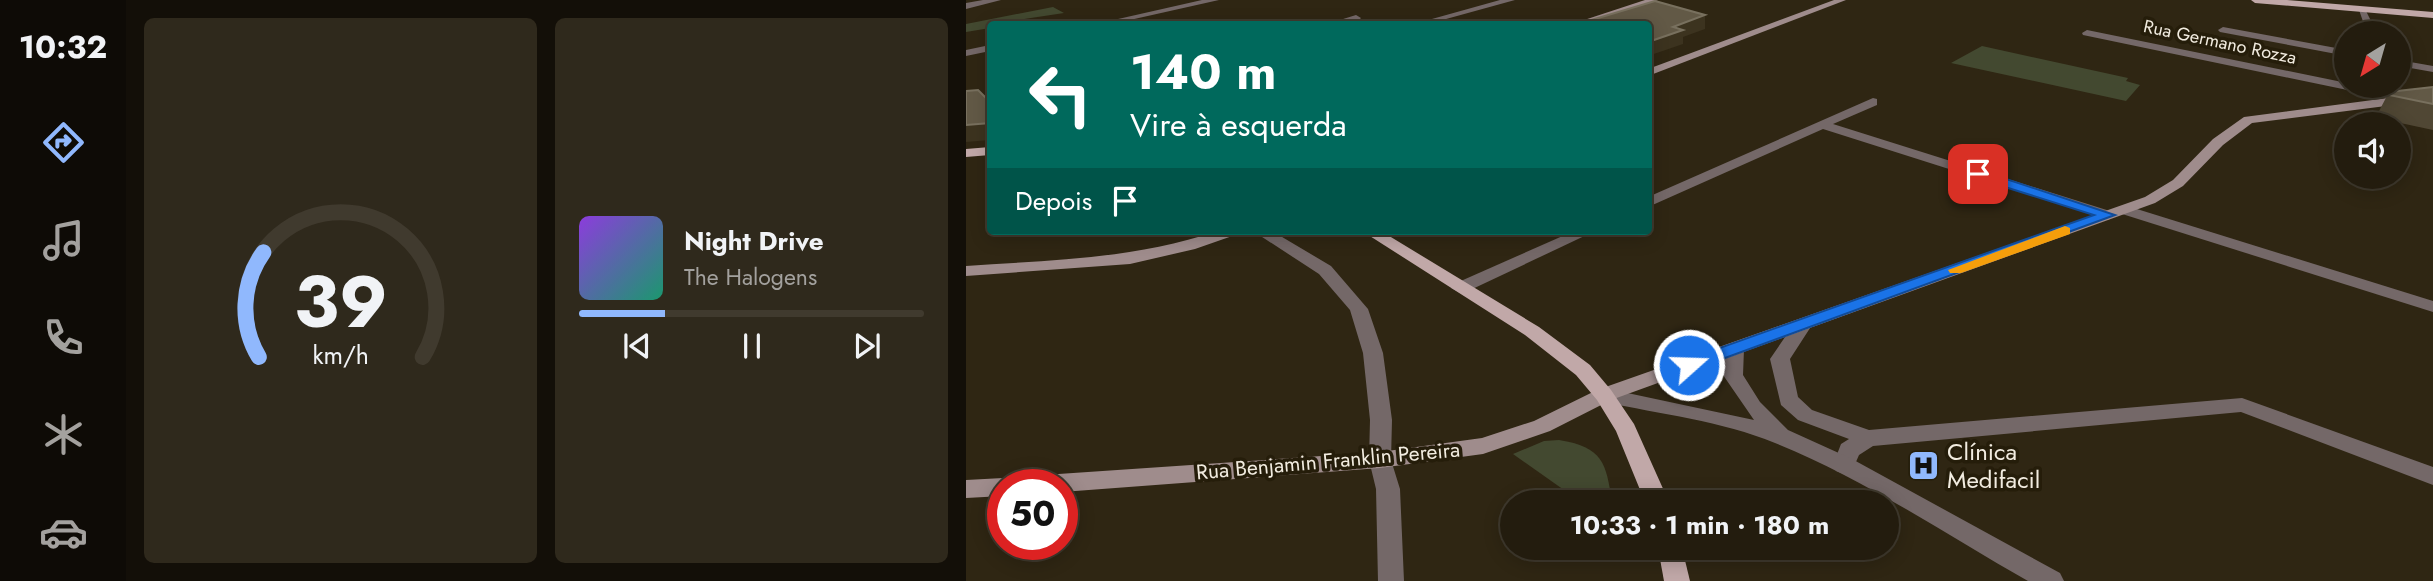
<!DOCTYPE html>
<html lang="pt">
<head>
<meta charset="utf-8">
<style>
	body { margin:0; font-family:Jost,sans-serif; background:#2f291c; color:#f1f3f6; height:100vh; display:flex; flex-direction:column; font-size:26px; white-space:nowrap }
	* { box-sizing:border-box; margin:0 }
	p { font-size:23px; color:#a3a19e }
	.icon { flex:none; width:38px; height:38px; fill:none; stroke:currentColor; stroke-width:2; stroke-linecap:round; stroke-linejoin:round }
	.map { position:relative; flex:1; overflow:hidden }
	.side { display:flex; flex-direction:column; gap:18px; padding:18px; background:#130f08; width:840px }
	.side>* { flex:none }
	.banner { position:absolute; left:21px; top:21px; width:665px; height:214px; border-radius:7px; box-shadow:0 4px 18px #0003,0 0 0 2px #403a2e; background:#00695c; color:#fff; overflow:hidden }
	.needle { width:46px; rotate:217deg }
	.fabs { position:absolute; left:1368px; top:21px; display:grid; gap:14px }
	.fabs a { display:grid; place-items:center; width:77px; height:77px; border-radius:50%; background:#231c0e; box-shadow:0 4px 18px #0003,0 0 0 2px #403a2e; font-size:35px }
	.speed { position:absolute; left:21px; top:469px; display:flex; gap:14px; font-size:35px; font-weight:700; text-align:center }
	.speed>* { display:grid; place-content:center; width:91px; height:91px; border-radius:50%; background:#231c0e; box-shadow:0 4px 18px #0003,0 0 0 2px #403a2e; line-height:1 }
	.speed .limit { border:10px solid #d22; background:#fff; color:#111 }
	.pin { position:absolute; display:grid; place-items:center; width:60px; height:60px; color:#fff; margin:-30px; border-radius:14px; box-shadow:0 4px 10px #0006 }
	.me { position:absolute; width:77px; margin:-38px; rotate:70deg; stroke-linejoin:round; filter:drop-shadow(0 0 5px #0008) }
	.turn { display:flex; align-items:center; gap:24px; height:147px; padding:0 28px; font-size:32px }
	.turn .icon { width:91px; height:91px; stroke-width:2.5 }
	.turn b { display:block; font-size:49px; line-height:60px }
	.then { display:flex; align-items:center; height:66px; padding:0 28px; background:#0003; gap:14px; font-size:26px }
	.side .tile { flex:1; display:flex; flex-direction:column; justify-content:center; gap:10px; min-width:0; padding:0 24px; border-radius:10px; background:#2f291c }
	.side .dial { align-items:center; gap:0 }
	.dial svg { height:182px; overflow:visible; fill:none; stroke:#403a2e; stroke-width:7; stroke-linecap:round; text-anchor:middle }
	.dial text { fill:#f1f3f6; stroke:none }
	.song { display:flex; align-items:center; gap:21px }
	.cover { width:84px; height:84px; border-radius:10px; background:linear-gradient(135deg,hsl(270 70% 55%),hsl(160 70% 35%)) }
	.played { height:7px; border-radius:4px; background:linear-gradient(90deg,#90b8fd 25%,#403a2e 25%) }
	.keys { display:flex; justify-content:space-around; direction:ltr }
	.side .tiles { flex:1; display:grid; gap:18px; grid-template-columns:repeat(2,1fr) }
	.trip { position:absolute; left:534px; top:490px; width:399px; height:70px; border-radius:35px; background:#231c0e; box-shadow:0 4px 18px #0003,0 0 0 2px #403a2e; font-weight:700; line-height:70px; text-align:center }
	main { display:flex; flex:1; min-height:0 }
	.menu { display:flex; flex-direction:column; width:126px; justify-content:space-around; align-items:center; background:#0e0b06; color:#a3a19e }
	.menu .icon { width:49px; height:49px }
	.menu .current { color:#90b8fd }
	.menu b { font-size:32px; color:#f1f3f6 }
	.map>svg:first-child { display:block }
	.green { fill:#434930 }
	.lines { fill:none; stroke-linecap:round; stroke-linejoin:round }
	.minor { fill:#746868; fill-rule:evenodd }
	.tertiary { fill:#746868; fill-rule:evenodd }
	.secondary { fill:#9f8c8c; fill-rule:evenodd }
	.primary { fill:#c1a8a8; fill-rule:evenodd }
	.wall { fill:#504734 }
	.shaded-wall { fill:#3c331f }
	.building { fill:#625946; stroke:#78705e; stroke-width:2 }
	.route { fill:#1a73e8; stroke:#114b97; stroke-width:2 }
	.slow { fill:#f59e0b }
	.labels { text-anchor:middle; stroke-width:7; stroke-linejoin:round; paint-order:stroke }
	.far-street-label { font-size:18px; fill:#f2ece0; stroke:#251d0a }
	.street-label { font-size:21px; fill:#f2ece0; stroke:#251d0a }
	.near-poi-label { font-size:24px; fill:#f2ece0; stroke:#251d0a; text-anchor:start }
</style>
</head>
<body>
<main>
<nav class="menu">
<b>10:32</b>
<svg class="icon current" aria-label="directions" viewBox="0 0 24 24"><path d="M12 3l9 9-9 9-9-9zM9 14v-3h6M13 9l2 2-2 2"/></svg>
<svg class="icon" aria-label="music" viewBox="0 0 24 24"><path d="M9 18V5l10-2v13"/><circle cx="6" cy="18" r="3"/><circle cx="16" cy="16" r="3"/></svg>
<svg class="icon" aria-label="phone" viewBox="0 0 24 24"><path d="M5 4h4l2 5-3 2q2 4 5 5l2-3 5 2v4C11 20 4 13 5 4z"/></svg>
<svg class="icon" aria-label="climate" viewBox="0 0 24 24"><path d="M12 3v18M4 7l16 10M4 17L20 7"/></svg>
<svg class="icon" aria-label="car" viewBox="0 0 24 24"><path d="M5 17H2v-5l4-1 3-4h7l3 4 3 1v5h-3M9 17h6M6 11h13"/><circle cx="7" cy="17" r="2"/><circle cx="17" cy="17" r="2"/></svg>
</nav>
<section class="side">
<div class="tiles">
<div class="tile dial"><svg viewBox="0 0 100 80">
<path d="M14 69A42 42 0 1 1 86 69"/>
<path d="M14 69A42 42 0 0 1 16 23" stroke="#90b8fd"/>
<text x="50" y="56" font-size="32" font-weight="700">39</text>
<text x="50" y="72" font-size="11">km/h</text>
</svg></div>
<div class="tile">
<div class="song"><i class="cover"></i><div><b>Night Drive</b><p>The Halogens</p></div></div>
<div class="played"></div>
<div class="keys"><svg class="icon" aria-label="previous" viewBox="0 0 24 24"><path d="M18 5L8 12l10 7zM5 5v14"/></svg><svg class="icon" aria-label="pause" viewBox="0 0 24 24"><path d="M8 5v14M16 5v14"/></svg><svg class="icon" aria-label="next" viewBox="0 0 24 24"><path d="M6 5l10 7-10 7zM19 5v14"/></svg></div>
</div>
</div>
</section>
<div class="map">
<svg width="1467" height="581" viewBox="0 0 1467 581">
	<rect width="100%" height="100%" fill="#2f2613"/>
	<g class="green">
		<path d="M87,7L98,13L24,24V28L0,32V24Z"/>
		<path d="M1016,46L1162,78L1160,81L1174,85L1160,101L985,63Z"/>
		<path d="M593,440C637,447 640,463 646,502H615L547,454L578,441Z"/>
	</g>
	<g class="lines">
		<g class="minor">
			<path d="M17,0H35L0,9V3Z"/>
			<path d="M534,0H549L462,24H448Z"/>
			<path d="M1392,7H1398L1411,33H1401Z"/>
			<path d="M390,15L395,18L393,20L376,24H361Z"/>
			<path d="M1257,27L1381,50V56L1254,32L1252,30Z"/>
			<path d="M1121,30L1381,83V86H1397L1444,95L1450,99L1444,103L1117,35L1116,33Z"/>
			<path d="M1433,60L1467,66V72L1433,66Z"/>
			<path d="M907,98L911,99V105L867,124L1147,212L1150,215L1142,220L1137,218L857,129L682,207V197Z"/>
			<path d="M1158,205L1467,301V312L1153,213L1150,210Z"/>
			<path d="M287,231H306L365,266L402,309L417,353L426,420L425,460L434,489L438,581H412L410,489L403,460L404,420L397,353L384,310L353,274Z"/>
			<path d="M608,231H629L500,292L494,293L485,288L488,284Z"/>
			<path d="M837,319L846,325L824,359L832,397L846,410L903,430L1276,398L1467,467V485L1275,412L907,446L893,455L886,471L878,474L870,471L867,465L875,444L883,439L832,420L815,405L804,359L830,321Z"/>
		</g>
		<g class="tertiary">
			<path d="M236,0H253L146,24H130Z"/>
			<path d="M24,45V51L0,56V50Z"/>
			<path d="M768,343L778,349L777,375L794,402L822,430L886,459L1094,573L1098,581H1062C979,534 897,478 809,443C756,421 694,414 638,402L631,400L628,395L631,390L638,388L788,420L757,375L758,349Z"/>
		</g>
		<g class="secondary">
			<path d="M679,0H692L619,24H606Z"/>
			<path d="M868,0H880L682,76V69Z"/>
			<path d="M1467,92V100L1286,123L1257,145L1217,186L1189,203L645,400L584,431L517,454L414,468L96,492V485H52L55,479L63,476L414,452L516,438L568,421L631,390L1179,197L1207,180L1247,139L1278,117Z"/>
			<path d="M251,231H274L272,234L229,249L164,264L0,276V266C85,260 170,259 251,231Z"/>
			<path d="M37,478L45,481L47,485H37V496L0,498V480Z"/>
		</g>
		<g class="primary">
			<path d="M1285,0H1321L1467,12V18L1289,3Z"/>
			<path d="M24,147V155L0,157V149Z"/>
			<path d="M396,231H415L573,327L624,365L645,390L668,424L703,502H679L650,431L631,400L610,375L559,335Z"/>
			<path d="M692,548H716L724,581H698Z"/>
		</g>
	</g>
	<path class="wall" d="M1467,87V130L1411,118V115L1423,92Z"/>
	<g class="shaded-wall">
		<path d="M739,15V29L717,37V44L682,56V42L707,27Z"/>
		<path d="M24,123V140L0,142V125Z"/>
	</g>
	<g class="building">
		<path d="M689,1L739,15L707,27L717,30L682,42V24H612Z"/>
		<path d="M1467,87V104L1423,95V92Z"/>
		<path d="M12,90L24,102V123L0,125V91Z"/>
	</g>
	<path class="route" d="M1007,171H1016L1149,215L729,369H717L714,365L717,361L1128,215L1007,177Z"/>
	<path class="slow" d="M1099,226L1104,228V234L995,273H984L982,270Z"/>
	<defs>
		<symbol id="hospital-square" viewBox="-11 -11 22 22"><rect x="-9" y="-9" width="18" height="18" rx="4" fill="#90b8fd" stroke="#251d0a"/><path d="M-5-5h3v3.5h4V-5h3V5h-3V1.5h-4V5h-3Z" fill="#111"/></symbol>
	</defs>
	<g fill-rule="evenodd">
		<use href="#hospital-square" x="940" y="448" width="35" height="35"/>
	</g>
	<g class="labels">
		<g class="far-street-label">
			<text transform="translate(1254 42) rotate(12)" y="6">Rua Germano Rozza</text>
		</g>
		<g class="street-label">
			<text transform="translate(362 461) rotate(-5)" y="7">Rua Benjamin Franklin Pereira</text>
		</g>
		<g class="near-poi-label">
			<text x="981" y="460">Clínica<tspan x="981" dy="28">Medifacil</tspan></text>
		</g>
	</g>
</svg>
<div class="fabs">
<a><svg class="needle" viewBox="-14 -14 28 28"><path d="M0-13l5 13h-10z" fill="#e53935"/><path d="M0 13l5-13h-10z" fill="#a3a19e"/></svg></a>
<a><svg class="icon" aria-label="sound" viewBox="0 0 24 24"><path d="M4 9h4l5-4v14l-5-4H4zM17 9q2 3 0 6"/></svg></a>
</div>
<div class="speed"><div class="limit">50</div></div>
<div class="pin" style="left:1012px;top:174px;background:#d93025"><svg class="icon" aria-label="arrive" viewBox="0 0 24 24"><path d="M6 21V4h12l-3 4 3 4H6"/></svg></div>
<svg class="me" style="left:723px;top:365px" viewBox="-20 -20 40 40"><circle r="17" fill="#1a73e8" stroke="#fff" stroke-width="3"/><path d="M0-11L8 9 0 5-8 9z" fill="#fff"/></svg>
<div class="trip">10:33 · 1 min · 180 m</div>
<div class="banner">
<div class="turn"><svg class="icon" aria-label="left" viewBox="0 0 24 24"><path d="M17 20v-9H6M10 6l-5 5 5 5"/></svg><div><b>140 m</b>Vire à esquerda</div></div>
<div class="then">Depois<svg class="icon" aria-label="arrive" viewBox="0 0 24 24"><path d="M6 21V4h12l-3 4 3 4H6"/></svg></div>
</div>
</div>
</main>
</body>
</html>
